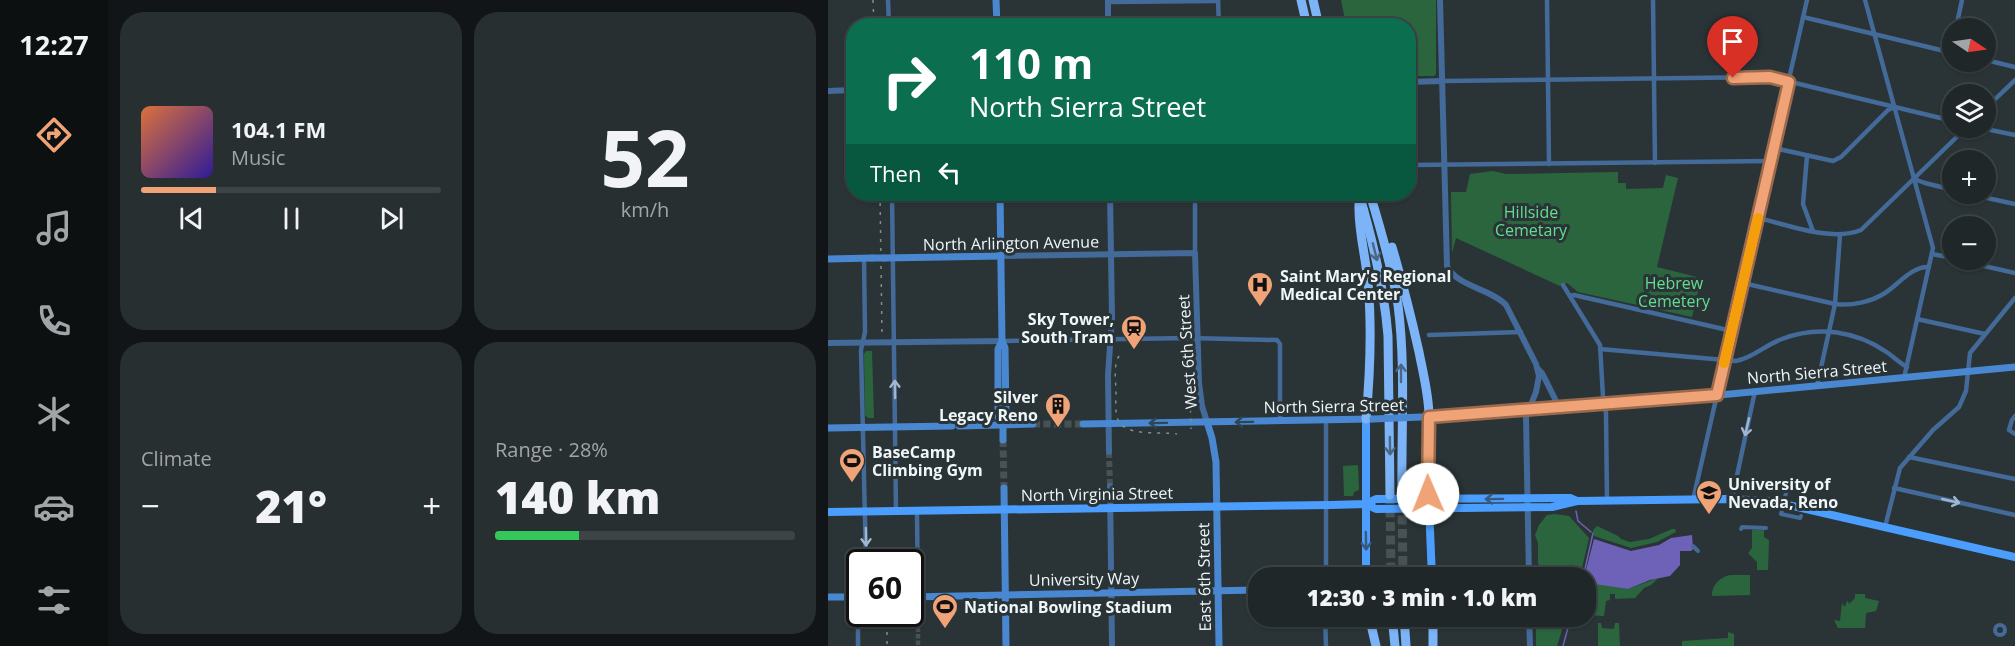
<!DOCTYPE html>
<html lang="en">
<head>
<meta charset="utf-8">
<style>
	body { margin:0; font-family:"Open Sans",sans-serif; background:#282f31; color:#f1f3f6; height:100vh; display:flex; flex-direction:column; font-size:22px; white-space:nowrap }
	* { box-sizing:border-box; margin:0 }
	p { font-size:20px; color:#a2a5a8 }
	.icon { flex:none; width:33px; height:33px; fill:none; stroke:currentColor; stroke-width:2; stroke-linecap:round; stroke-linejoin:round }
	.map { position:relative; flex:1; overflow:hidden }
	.sheet { display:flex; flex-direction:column; gap:12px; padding:12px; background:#121517; width:720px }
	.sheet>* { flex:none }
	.hud { position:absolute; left:18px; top:18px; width:570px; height:183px; border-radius:24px; box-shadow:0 2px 4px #0004,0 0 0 2px #3d4446; background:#0b6e4f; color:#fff; overflow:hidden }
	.needle { width:39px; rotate:103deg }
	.controls { position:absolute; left:1114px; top:18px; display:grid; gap:12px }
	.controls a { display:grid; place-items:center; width:54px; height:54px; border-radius:50%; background:#202729; box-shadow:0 2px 4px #0004,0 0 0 2px #3d4446; font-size:30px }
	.speed { position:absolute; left:18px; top:549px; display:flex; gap:12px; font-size:30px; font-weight:700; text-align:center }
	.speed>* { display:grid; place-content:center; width:78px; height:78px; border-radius:50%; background:#202729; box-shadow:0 2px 4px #0004,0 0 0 2px #3d4446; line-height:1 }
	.speed .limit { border:3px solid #111; border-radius:9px; background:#fff; color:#111 }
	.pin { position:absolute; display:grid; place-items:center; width:51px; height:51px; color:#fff; margin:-62px -26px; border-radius:50% 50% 50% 0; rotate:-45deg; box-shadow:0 0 6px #0007 }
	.pin .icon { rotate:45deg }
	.me { position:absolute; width:66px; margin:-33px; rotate:359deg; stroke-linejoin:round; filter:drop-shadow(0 0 4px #0008) }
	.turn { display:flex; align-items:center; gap:21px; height:126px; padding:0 24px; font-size:27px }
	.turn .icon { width:78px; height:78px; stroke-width:2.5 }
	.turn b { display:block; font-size:42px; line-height:51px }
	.then { display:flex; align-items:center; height:57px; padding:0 24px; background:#0003; gap:12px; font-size:22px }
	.big { font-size:45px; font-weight:800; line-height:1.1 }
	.sheet .tile { flex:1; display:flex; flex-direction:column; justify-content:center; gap:9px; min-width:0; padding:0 21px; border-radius:24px; background:#282f31 }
	.sheet .dial { align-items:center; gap:0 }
	.dial b { font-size:78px; line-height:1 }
	.song { display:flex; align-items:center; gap:18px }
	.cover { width:72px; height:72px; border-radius:9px; background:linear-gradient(135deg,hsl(20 70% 55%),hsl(250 70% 35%)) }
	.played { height:6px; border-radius:3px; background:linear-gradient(90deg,#efa376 25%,#3d4446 25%) }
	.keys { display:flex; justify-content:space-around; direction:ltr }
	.heat { display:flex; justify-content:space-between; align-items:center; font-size:33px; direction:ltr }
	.charge { height:9px; border-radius:4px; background:linear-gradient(90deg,#34c759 28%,#3d4446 0) }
	.sheet .tiles { flex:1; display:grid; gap:12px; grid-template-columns:repeat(2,1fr) }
	.trip { position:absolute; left:420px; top:567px; width:348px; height:60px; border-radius:24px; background:#202729; box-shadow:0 2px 4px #0004,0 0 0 2px #3d4446; font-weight:800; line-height:60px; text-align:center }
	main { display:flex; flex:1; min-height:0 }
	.tabs { display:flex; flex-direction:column; width:108px; justify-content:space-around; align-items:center; background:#0d1010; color:#a2a5a8 }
	.tabs .icon { width:42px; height:42px }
	.tabs .selected { color:#efa376 }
	.tabs b { font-size:27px; color:#f1f3f6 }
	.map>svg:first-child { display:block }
	.green { fill:#2b653e }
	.water { fill:#6d62b7 }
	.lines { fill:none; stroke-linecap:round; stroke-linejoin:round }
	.stream { stroke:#6d62b7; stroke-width:1.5 }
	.minor-tunnel { stroke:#485154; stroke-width:4.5; stroke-dasharray:4.5 2; stroke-linecap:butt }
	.tertiary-tunnel { stroke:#485154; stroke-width:6; stroke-dasharray:6 3; stroke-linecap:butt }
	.secondary-tunnel { stroke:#485154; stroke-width:7; stroke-dasharray:7 3.5; stroke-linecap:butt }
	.motorway-tunnel { stroke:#485154; stroke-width:9; stroke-dasharray:9 4.5; stroke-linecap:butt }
	.pedestrian { stroke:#436a98; stroke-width:4 }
	.minor { stroke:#436a98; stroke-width:4.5 }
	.tertiary { stroke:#436a98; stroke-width:6 }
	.secondary { stroke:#4988d1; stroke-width:7 }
	.primary { stroke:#4b9efd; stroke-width:8 }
	.motorway { stroke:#7cb4f7; stroke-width:9 }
	.rail { stroke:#848d8f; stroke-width:1.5; stroke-dasharray:3 6; stroke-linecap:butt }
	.pedestrian-bridge { stroke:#436a98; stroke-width:4 }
	.secondary-bridge { stroke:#4988d1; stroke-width:7 }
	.oneway { stroke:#4b6784 }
	.oneway2 { stroke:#a2b7cd }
	.oneway3 { stroke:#304556 }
	.oneway4 { stroke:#36597c }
	.route-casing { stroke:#9b6a4d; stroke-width:15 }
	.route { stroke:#efa376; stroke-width:10 }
	.slow { stroke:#f59e0b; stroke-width:10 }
	.labels { text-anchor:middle; stroke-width:6; stroke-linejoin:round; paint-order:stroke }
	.park-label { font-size:16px; fill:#63de8d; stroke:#2a3437 }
	.street-label { font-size:16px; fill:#eff6f8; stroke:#2a3437 }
	.poi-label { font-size:16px; font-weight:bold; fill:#eff6f8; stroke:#2a3437; text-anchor:start }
</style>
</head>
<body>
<main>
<nav class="tabs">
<b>12:27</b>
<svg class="icon selected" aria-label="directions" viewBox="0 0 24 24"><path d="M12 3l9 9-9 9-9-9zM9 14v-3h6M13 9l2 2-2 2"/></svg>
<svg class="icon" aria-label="music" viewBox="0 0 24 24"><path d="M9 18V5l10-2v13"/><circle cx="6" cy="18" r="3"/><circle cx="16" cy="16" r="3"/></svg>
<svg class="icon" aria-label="phone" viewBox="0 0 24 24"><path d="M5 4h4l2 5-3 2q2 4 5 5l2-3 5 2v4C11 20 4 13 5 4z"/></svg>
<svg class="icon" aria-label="climate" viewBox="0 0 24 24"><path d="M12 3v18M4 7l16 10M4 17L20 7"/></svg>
<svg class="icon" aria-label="car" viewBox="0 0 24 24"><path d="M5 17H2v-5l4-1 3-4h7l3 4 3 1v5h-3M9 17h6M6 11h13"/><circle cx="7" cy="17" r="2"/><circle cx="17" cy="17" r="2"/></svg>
<svg class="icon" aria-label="filters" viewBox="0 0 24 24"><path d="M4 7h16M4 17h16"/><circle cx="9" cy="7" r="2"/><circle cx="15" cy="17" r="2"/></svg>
</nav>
<section class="sheet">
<div class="tiles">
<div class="tile">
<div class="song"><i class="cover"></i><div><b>104.1 FM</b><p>Music</p></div></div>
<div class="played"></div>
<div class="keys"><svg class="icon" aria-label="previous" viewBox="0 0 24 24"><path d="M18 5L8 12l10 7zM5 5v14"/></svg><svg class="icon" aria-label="pause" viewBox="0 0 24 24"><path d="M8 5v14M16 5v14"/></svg><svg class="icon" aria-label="next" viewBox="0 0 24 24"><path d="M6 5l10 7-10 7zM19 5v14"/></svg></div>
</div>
<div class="tile dial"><b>52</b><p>km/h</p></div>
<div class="tile"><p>Climate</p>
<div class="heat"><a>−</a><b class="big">21°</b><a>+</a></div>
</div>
<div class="tile"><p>Range · 28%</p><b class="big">140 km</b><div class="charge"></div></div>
</div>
</section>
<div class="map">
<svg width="1187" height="646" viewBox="0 0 1187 646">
	<rect width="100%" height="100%" fill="#2a3437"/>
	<g class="green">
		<path d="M513,0H608V74L606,76H581L580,26L518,25Z"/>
		<path d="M665,171L678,174L790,172V183H798V189L835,188L838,175L850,178L829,267L873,278L864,317L750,292L739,283L732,286L628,238L624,253L623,192H638L642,174Z"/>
		<path d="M38,351H44L46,418H40L37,415L36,354Z"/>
		<path d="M530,465L531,490L526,492L525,496H516L515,466Z"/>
		<path d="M727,514L741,516L761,538L752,577H717L710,563V543L707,535L711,525L719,515Z"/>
		<path d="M769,526L790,536L793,539L802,542L821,539L844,529H847L848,532L829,542L803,548L766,536L765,530Z"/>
		<path d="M924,530H936V537L941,540L940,570H929V562L920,553L924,548Z"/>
		<path d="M902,575H922V595L884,596C883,586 892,577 902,575Z"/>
		<path d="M830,578L823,585L816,588L807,598L787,599V594H782V600L778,601L776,616L758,615V580L800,589Z"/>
		<path d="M1027,594H1037V598L1051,601L1048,611L1038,613L1037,628H1010L1006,620L1012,621L1014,603L1017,607L1019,601H1020L1021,604L1027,598Z"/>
		<path d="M708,617H738L729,646H708Z"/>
		<path d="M770,623H773L774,628L786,629L787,623H791L792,646H770Z"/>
		<path d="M900,632L906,634V646H854V641L900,638Z"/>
	</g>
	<path class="water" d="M864,535L865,549L863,551H852V565L842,576L822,580L800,589L767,584L756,578L766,539L803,551L831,545L843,538Z"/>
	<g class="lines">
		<g class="stream">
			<path d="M748,511L750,521L763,532"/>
			<path d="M755,578L765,533"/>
			<path d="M735,646L743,617"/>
		</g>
		<path class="minor-tunnel" d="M90,608V646"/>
		<path class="tertiary-tunnel" d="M281,452L282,486"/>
		<g class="secondary-tunnel">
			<path d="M205,424H255"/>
			<path d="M175,440L176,488"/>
		</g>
		<g class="motorway-tunnel">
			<path d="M562,495L563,578"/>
			<path d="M574,502L575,578"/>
		</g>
		<g class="pedestrian">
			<path d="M913,529L914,527L938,528"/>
			<path d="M865,546L870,551"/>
			<circle cx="1172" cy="630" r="5"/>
		</g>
		<g class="minor">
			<path d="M60,0L61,26"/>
			<path d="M390,0L391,26"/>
			<path d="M719,0L721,164"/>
			<path d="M825,0L827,163"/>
			<path d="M1037,0L1105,248L1076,378"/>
			<path d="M280,2L390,1"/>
			<path d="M975,17L1125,53"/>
			<path d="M1128,28L1134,0"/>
			<path d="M1122,52L1125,41"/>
			<path d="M1158,60L1187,67"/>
			<path d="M614,81L942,77L1125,121"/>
			<path d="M1158,108L1187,80"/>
			<path d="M1153,128L1187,135"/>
			<path d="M946,148L1005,161L1013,157L1060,110L1067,107"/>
			<path d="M979,156L975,204L985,231"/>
			<path d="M582,165L943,161"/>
			<path d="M1086,179L1097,183L1125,190"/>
			<path d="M64,194L68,511"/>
			<path d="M367,194V253"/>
			<path d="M1141,194L1187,204"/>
			<path d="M930,218C961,225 1003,242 1033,230L1138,128"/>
			<path d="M1104,254L1125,258"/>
			<path d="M36,258L37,332L33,350L38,562"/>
			<path d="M1130,260L1187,273"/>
			<path d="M915,283L1007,304C1024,306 1043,302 1057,293C1071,284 1084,266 1101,267"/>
			<path d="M735,285L772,345L775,397L778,413L779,501"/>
			<path d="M742,296L746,295L904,331"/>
			<path d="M1089,319L1157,334"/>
			<path d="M601,335L693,332"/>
			<path d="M174,341L361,338L449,340L452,344V421"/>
			<path d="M772,349L908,361C925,358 937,345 954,339C990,325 1029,331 1060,353C1067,358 1072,363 1079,367"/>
			<path d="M989,386L1007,304L1012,235"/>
			<path d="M1187,416L1184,420L1181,430L1187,434"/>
			<path d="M1081,457L1187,479"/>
			<path d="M1066,488L1187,515"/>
			<path d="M904,499L927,391"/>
			<path d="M865,500L979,0"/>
			<path d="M89,511L90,608"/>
			<path d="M1057,527L1072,468L1105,430L1131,407L1138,391L1142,353L1187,298"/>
			<path d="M498,578V420"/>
			<path d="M497,616L498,646"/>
			<path d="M30,646V604L32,596"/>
		</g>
		<g class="tertiary">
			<path d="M280,0V26"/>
			<path d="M612,0L619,266C628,286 663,289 678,305L708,364L711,376L708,392L698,417L701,578"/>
			<path d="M580,82L614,81"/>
			<path d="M0,91L26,90"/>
			<path d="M172,256L367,253L371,383L374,406L379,422"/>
			<path d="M0,343L174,341"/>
			<path d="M710,369L714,373L731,407"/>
			<path d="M281,452L280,375L284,317L282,194"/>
			<path d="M282,486L284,646"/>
			<path d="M701,616L702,646"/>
		</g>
		<g class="secondary">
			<path d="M168,0L169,26"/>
			<path d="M172,194L174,341L177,348L178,416L175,425V440"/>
			<path d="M56,258L172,256"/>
			<path d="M0,259L44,258"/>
			<path d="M174,341L170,349V417L175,425"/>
			<path d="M598,417L860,398L1187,367"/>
			<path d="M379,422L384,438L388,462L391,646"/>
			<path d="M255,424L543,419"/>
			<path d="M131,426L205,424"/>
			<path d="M0,428L124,426"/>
			<path d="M176,488L178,646"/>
			<path d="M0,597H32"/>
			<path d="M82,597L430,590"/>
		</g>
		<g class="primary">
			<path d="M601,417L600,482L604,578"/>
			<path d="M538,419V578"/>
			<path d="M538,504L548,509L724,507L749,501L899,499L943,501L1187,557"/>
			<path d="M0,512L502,505L538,504L548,499L730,498H742L749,501"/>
		</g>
		<g class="motorway">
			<path d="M473,0L479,26"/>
			<path d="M485,0L491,26"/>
			<path d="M531,194C545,241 556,287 560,336L562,495"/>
			<path d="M542,194C553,230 564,267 570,305C578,367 573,432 574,495"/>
			<path d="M531,204C530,231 538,257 540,283C544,328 542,375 538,419"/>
			<path d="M564,247C574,281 583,316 591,352C595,373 601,395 601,417"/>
			<path d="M541,616L548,646"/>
			<path d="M564,616L567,646"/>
			<path d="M576,616L578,646"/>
			<path d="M605,616V646"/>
		</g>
		<g class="rail">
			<path d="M45,0L46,26"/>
			<path d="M52,194L54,334"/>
			<path d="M291,356C285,366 288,381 288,393C288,401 287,410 289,417C294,438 332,431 349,434"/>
			<path d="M358,356L361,364L363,429"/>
			<path d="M59,614V646"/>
		</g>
		<path class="pedestrian-bridge" d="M961,480L953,514L972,518L973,516"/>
		<g class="secondary-bridge">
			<path d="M44,258H56"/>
			<path d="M545,419L593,417"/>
		</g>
	</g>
	<defs><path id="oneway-shaft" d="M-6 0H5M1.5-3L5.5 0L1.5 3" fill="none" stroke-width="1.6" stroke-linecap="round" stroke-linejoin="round" transform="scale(1.5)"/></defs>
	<g class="oneway">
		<use href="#oneway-shaft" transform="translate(547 252) rotate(76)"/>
		<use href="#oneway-shaft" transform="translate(573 373) rotate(-90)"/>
		<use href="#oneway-shaft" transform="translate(562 446) rotate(89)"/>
	</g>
	<g class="oneway2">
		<use href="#oneway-shaft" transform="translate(67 389) rotate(-91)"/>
		<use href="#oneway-shaft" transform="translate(919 427) rotate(103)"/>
		<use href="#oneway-shaft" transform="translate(1123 501) rotate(13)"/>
		<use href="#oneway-shaft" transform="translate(38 537) rotate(89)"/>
	</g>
	<g class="oneway3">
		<use href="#oneway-shaft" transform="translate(416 422) rotate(179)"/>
		<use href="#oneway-shaft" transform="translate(330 423) rotate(179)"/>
	</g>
	<g class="oneway4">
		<use href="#oneway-shaft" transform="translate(666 499) rotate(179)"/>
		<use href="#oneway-shaft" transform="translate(538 541) rotate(89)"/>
	</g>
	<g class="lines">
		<defs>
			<path id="route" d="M600,494L601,417L889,395L961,82L942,77L905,78"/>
		</defs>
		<use href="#route" class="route-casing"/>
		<use href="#route" class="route"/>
		<path class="slow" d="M896,363L930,218"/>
	</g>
	<defs>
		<symbol id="hospital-pin" viewBox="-11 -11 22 30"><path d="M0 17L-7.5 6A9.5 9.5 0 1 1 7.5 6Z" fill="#efa376" stroke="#2a3437"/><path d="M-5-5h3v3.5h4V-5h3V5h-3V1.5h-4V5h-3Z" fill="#111"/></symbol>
		<symbol id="station-pin" viewBox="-11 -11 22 30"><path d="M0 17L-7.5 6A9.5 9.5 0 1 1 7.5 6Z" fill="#efa376" stroke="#2a3437"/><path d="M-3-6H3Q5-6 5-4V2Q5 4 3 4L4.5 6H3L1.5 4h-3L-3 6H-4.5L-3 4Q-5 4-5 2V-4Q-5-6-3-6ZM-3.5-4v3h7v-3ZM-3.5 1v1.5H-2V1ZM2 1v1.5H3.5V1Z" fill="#111"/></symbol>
		<symbol id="building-pin" viewBox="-11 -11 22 30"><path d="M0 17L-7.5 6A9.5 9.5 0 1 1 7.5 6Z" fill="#efa376" stroke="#2a3437"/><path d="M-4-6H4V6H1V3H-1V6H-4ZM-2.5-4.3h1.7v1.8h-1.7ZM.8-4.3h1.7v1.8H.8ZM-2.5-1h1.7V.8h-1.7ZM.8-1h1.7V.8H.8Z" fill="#111"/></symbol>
		<symbol id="stadium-pin" viewBox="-11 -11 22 30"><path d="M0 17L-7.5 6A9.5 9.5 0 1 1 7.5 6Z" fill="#efa376" stroke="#2a3437"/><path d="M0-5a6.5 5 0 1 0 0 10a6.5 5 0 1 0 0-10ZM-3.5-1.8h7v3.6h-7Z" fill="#111"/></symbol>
		<symbol id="university-pin" viewBox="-11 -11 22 30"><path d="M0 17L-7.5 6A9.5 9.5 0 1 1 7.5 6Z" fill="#efa376" stroke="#2a3437"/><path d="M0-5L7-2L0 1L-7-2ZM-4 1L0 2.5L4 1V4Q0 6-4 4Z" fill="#111"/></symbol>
	</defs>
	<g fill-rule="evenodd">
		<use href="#hospital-pin" x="417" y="270" width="30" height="40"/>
		<use href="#station-pin" x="291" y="313" width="30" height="40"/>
		<use href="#building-pin" x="215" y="391" width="30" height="40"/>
		<use href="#stadium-pin" x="9" y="446" width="30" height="40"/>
		<use href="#university-pin" x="866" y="478" width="30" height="40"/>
		<use href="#stadium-pin" x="102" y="592" width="30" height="40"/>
	</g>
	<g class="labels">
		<g class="park-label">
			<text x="703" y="218">Hillside<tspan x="703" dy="18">Cemetary</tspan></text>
			<text x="846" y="289">Hebrew<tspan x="846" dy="18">Cemetery</tspan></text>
		</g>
		<g class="street-label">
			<text transform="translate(183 243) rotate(-1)" y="6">North Arlington Avenue</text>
			<text transform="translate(359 352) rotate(-94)" y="6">West 6th Street</text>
			<text transform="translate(989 372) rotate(-5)" y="6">North Sierra Street</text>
			<text transform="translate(506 406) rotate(-1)" y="6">North Sierra Street</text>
			<text transform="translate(269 494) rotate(-1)" y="6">North Virginia Street</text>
			<text transform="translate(376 577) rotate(-91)" y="6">East 6th Street</text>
			<text transform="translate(256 579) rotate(-1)" y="6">University Way</text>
		</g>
		<g class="poi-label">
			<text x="452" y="282">Saint Mary's Regional<tspan x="452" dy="18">Medical Center</tspan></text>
			<text x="286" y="325" text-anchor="end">Sky Tower,<tspan x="286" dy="18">South Tram</tspan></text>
			<text x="210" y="403" text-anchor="end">Silver<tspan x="210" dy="18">Legacy Reno</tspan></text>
			<text x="44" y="458">BaseCamp<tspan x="44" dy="18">Climbing Gym</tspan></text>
			<text x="900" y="490">University of<tspan x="900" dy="18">Nevada, Reno</tspan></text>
			<text x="136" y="613">National Bowling Stadium</text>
		</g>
	</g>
</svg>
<div class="controls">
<a><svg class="needle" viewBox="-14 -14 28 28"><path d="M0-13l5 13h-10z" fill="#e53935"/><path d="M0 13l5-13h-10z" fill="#a2a5a8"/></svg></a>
<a><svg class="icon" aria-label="layers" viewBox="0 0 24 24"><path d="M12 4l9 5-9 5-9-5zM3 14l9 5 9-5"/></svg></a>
<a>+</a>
<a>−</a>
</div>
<div class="speed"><div class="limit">60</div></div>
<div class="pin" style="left:905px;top:78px;background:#d93025"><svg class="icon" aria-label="arrive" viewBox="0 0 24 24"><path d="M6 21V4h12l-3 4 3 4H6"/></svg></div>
<svg class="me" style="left:600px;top:494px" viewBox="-20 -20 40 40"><circle r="19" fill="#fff"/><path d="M0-13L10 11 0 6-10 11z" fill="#efa376"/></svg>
<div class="trip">12:30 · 3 min · 1.0 km</div>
<div class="hud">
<div class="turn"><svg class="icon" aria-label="right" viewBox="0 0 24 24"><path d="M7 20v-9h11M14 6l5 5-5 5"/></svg><div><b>110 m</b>North Sierra Street</div></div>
<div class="then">Then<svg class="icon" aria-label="left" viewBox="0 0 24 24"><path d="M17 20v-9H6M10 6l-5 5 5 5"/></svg></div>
</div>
</div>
</main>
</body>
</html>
